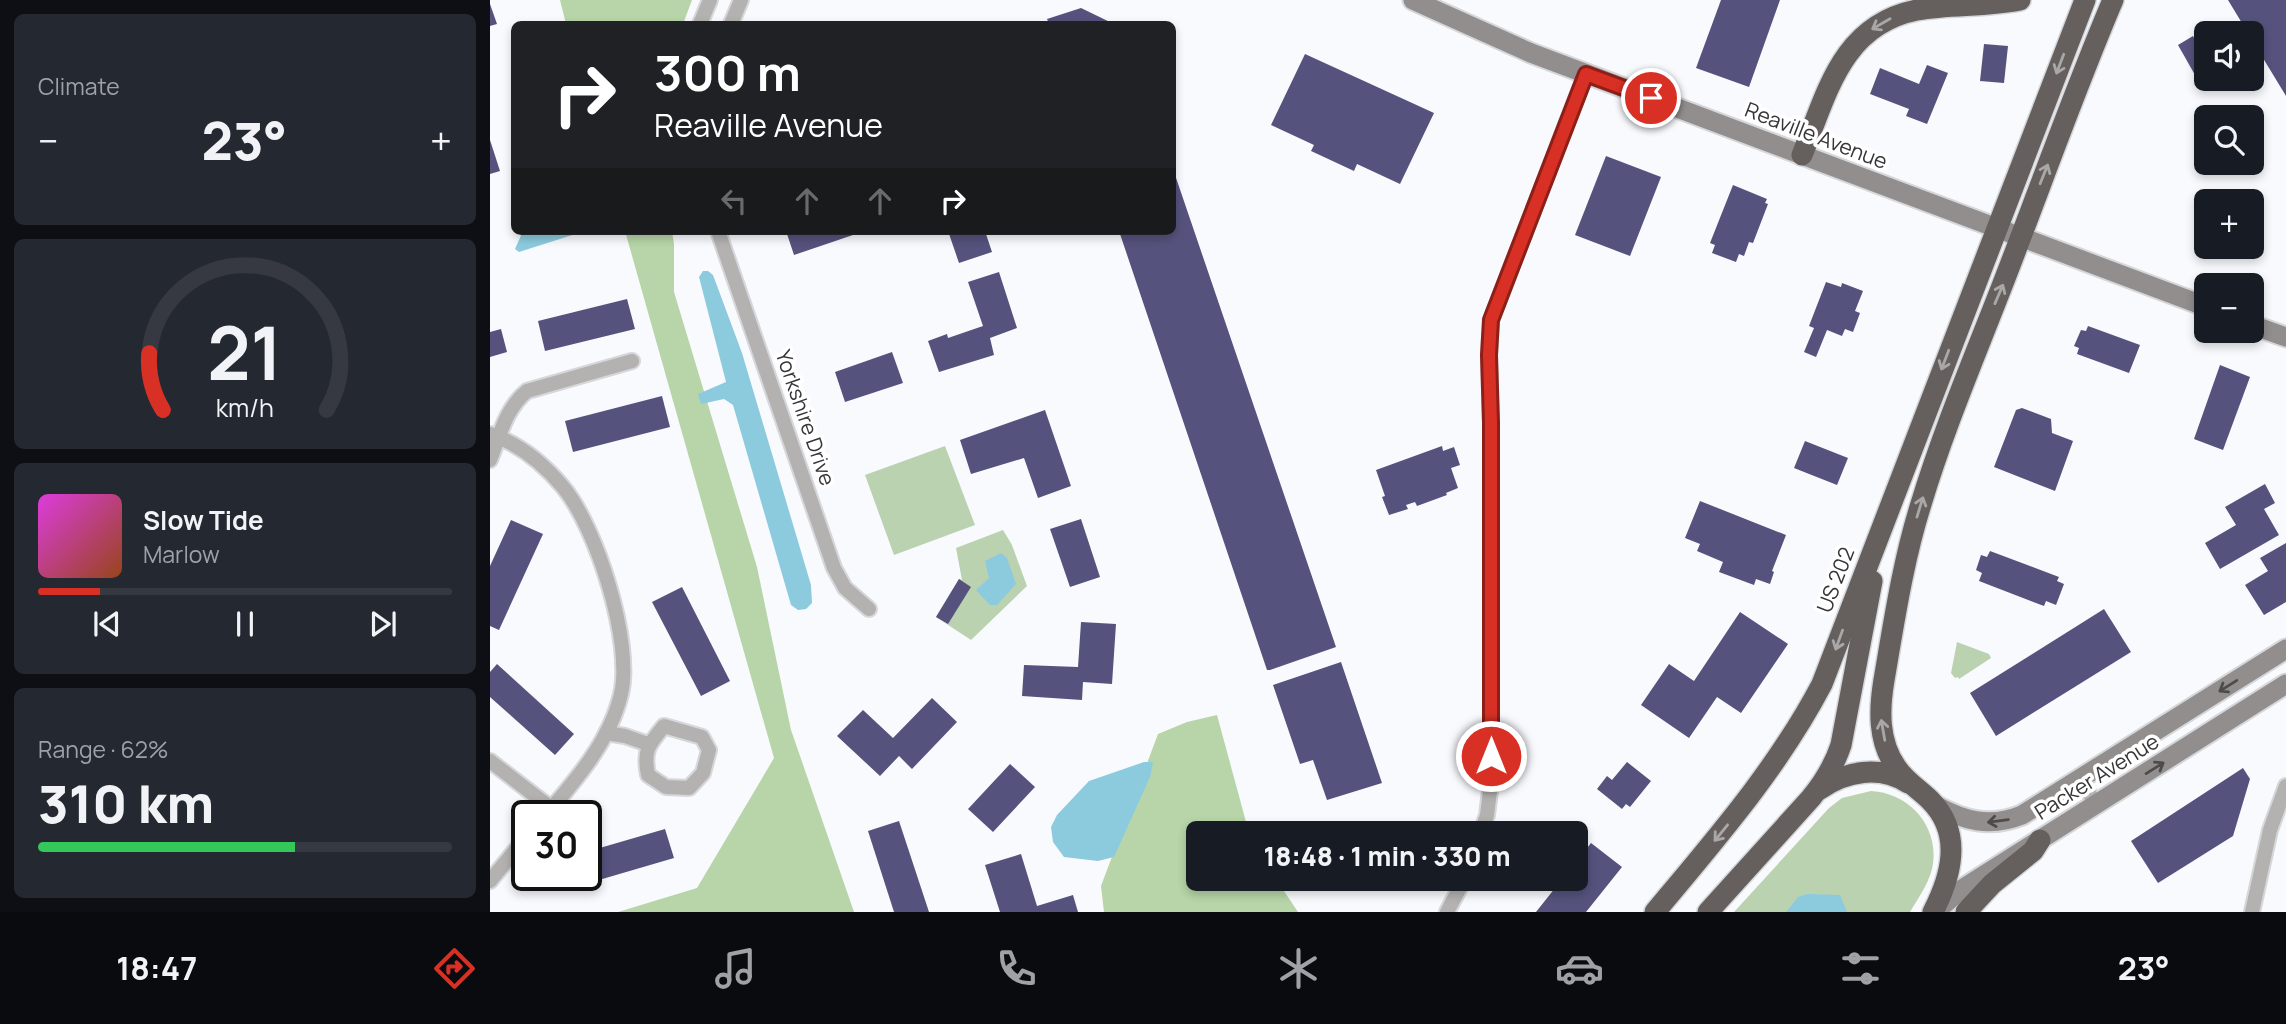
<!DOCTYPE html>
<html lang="en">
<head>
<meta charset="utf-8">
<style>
	body { margin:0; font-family:Manrope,sans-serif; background:#242831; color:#f1f3f6; height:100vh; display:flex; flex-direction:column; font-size:26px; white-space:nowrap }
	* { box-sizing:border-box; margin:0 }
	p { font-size:23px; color:#9ea1a6 }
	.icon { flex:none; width:38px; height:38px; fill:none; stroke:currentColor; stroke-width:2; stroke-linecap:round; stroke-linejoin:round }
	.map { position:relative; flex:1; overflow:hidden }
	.drawer { display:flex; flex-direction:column; gap:14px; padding:14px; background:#0d0f14; width:490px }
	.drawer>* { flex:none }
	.guide { position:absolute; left:21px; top:21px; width:665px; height:214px; border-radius:10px; box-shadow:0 4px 10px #0003; background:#202124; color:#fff; overflow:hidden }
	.controls { position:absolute; left:1704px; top:21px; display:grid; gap:14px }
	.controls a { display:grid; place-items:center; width:70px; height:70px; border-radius:10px; background:#171b24; box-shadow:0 4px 10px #0003; font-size:35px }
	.speed { position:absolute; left:21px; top:800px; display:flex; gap:14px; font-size:35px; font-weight:700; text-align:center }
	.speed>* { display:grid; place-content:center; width:91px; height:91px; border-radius:50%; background:#171b24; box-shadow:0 4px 10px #0003; line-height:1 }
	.speed .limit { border:4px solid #111; border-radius:10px; background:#fff; color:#111 }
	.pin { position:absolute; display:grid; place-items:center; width:60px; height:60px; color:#fff; margin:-30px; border:4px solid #fff; border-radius:50%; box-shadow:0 2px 7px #0007 }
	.me { position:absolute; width:77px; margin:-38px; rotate:0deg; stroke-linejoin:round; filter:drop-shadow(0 0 5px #0008) }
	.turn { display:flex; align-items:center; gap:24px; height:147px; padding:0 28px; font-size:32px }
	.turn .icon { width:91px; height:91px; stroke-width:2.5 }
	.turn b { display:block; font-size:49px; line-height:60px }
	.lanes { display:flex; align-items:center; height:66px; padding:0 28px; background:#0003; justify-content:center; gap:35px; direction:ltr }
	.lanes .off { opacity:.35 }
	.big { font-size:52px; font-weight:800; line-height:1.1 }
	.drawer .tile { flex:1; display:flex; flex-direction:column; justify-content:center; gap:10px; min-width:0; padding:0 24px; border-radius:10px; background:#242831 }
	.drawer .dial { align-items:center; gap:0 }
	.dial svg { height:182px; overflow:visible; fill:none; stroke:#363941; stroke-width:7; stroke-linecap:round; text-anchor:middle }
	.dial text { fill:#f1f3f6; stroke:none }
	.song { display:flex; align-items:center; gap:21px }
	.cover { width:84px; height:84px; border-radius:10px; background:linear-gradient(135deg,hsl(300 70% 55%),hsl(20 70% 35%)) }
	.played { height:7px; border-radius:4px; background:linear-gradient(90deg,#d93025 15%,#363941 15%) }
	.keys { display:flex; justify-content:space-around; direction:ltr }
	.heat { display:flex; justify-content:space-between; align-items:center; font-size:38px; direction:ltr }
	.charge { height:10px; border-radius:5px; background:linear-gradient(90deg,#34c759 62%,#363941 0) }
	.trip { position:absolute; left:696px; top:821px; width:402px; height:70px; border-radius:10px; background:#171b24; box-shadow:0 4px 10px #0003; font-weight:800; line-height:70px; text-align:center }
	.menu { display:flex; height:112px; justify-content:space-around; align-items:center; background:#090b0e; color:#9ea1a6 }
	.menu .icon { width:49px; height:49px }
	.menu .selected { color:#d93025 }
	.menu b { font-size:32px; color:#f1f3f6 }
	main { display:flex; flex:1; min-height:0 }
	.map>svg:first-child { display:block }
	.green { fill:#bbd2b1 }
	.forest { fill:#b7d5a8 }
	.water { fill:#8ccbde }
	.building { fill:#55527d }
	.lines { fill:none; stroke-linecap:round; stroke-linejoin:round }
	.street-casing { stroke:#d5d7da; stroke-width:18 }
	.secondary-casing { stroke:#d5d7da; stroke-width:23 }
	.highway-casing { stroke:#d5d7da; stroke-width:24 }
	.street { stroke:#b4b1b1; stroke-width:14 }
	.secondary { stroke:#928e8d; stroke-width:19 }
	.highway { stroke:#65605e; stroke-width:21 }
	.oneway { stroke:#aaa8a6 }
	.oneway2 { stroke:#4d4c4d }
	.route-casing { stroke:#8d1f18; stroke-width:18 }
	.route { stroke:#d93025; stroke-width:12 }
	.labels { text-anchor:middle; stroke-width:7; stroke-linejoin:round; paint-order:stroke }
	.street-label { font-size:21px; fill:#363638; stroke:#fff }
</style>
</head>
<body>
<main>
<section class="drawer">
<div class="tile"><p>Climate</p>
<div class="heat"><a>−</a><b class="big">23°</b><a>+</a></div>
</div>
<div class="tile dial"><svg viewBox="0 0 100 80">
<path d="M14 69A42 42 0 1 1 86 69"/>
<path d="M14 69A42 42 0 0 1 8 44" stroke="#d93025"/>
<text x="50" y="56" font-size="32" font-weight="700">21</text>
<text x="50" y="72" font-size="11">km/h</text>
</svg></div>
<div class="tile">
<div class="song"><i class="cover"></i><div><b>Slow Tide</b><p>Marlow</p></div></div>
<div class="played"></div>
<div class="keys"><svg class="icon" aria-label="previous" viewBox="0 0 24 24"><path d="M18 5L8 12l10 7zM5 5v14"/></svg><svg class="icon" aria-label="pause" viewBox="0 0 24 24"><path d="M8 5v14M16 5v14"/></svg><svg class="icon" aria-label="next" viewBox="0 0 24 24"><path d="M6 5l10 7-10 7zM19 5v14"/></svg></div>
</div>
<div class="tile"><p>Range · 62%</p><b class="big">310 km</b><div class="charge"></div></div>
</section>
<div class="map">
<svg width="1796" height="912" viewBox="0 0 1796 912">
	<rect width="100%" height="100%" fill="#f8fafe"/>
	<g class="green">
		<path d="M455,446L485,525L404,555L375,475Z"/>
		<path d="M513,530L522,545L537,586L481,640L446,617L469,579L472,580L466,548Z"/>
		<path d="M1467,642L1499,654L1501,658L1469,679L1468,677L1465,678L1461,673Z"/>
		<path d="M1381,791C1421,793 1451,829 1442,869C1438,885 1428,898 1420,912H1244L1339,808L1352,798Z"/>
	</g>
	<g class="forest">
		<path d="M70,0H202L193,24H76Z"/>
		<path d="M135,231H182L184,244V292L267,567L301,730L364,912H128L207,888L284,758Z"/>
		<path d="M727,715L759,833H709V878L786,879L808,912H614L611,886L668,734L697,722Z"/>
	</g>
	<g class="water">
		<path d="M33,231H95L29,252L25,249Z"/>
		<path d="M213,271H218L223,275L252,353L321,585L322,603L316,609L308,610L301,605L243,405L234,399L211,404L208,394L236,382L209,277Z"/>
		<path d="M511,553L517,558L526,584L507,605H500L486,590L499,578L495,561Z"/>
		<path d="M654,762H663L660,777L624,857L608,861L574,857L563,842L561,827L567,815L599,781Z"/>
		<path d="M1317,894L1350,895L1357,912H1296L1308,897Z"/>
	</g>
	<g class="building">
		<path d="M1231,0H1290L1259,87L1206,68Z"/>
		<path d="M1738,0H1796V96L1762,40V33H1758Z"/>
		<path d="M0,4L7,24L0,26Z"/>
		<path d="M591,8L624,24H559L557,19Z"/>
		<path d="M1703,36L1717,61V68L1705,75L1688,45Z"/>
		<path d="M1494,44L1518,46L1514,83L1490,81Z"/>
		<path d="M815,54L944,113L910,184L867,164L864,171L834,157L821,151L824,145L781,125Z"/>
		<path d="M1437,65L1458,73L1437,124L1416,116L1419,109L1380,94L1390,68L1429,84Z"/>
		<path d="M0,140L10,171L0,174Z"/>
		<path d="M1116,156L1171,177L1140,256L1085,235Z"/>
		<path d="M682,166L846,647L780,670H777L629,231H682Z"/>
		<path d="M1243,185L1277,199L1275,203L1278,204L1263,243L1259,242L1254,256L1249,254L1246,262L1222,253L1225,245L1220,243Z"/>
		<path d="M296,231H362L363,235L304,255Z"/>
		<path d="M458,231H495L502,252L469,263Z"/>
		<path d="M509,272L527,328L500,338L504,355L449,372L438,341L457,334L458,338L493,326L478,282Z"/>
		<path d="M1336,282L1351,287L1352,283L1373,291L1365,311L1370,313L1363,332L1355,329L1352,336L1337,330L1326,357L1314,352L1324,328L1319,326Z"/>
		<path d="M137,299L145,329L55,351L48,321Z"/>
		<path d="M1598,326L1650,345L1639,373L1587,354L1589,348L1584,346L1591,330L1596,331Z"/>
		<path d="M11,329L17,352L0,357V332Z"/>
		<path d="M402,352L413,383L355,402L345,372Z"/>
		<path d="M1730,365L1760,377L1733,450L1704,439Z"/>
		<path d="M172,396L180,427L83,452L75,421Z"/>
		<path d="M1532,408L1561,419L1562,433L1583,441L1565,491L1504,467L1526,410Z"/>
		<path d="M555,410L581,486L548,498L534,458L481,474L470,440Z"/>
		<path d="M1315,441L1358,458L1347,485L1304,468Z"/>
		<path d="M952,446L953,451L964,447L970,465L961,468L968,488L956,493L957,495L927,506L925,502L916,505L918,509L899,515L892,497L895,496L886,470Z"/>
		<path d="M1775,484L1785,503L1774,509L1789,535L1730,569L1715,543L1746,525L1735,507Z"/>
		<path d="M1210,501L1296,535L1282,571L1284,572L1280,584L1266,579L1264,585L1229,572L1233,562L1207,551L1210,544L1195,538Z"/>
		<path d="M591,519L610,577L580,587L560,529Z"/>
		<path d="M21,520L53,534L9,630L0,626V566Z"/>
		<path d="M1796,543V602L1774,615L1755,585L1778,571L1770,558Z"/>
		<path d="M1500,551L1569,577L1567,581L1574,584L1566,605L1556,601L1554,606L1489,581L1492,573L1486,570L1491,555L1497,557Z"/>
		<path d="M469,579L481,587L458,624L446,617Z"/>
		<path d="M192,587L240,681L211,696L162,602Z"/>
		<path d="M1614,609L1641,652L1506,736L1480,693Z"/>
		<path d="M1250,612L1298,644L1251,713L1227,697L1199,738L1151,705L1179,664L1204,681Z"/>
		<path d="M591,622L626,624L622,684L593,682L592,700L532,696L534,665L588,667Z"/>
		<path d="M851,662L892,783L837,800L823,760L810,764L783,685Z"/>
		<path d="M7,664L84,734L65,755L0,697V672Z"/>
		<path d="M442,698L467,722L422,769L409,756L390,776L347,736L373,710L403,738Z"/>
		<path d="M1137,762L1161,781L1140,807L1136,804L1132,809L1107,789L1117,776L1122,780Z"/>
		<path d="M520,764L545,787L503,832L478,809Z"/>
		<path d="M1753,768L1760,779L1743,836L1668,883L1641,841Z"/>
		<path d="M409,821L439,912H404L378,831Z"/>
		<path d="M175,829L184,858L85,887L81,875H96V852Z"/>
		<path d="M1101,843L1132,867L1096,912H1046L1073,878H1087V861Z"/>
		<path d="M531,854L547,906L583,895L588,912H510L495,865Z"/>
	</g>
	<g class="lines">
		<defs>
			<g id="street">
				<path d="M210,24L220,0"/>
				<path d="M241,24L251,0"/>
				<path d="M228,231L344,568L355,588L379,609"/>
				<path d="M0,434C30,444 53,463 73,487C107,528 143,643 131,694C120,741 86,780 55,816"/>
				<path d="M0,460C10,435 16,408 37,391L142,361"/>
				<path d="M174,726L212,737L219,750L213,773L199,788L176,787L158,775C153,750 159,744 174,726Z"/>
				<path d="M116,733L135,736L158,744"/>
				<path d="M0,761L61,808"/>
				<path d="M1589,779L1607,805"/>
				<path d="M991,833L997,815L1001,783V423L999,355L1001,320L1096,73"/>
				<path d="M0,881L37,836"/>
				<path d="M957,912L975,878"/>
				<path d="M1762,912L1780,830L1796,786"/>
			</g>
			<g id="secondary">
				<path d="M923,0L1041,53L1717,307"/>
				<path d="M1762,325L1796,337"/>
				<path d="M1445,805C1474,821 1500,828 1532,815L1796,649"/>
				<path d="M1445,912L1472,889L1796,684"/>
			</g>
			<g id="highway">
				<path d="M1312,155C1337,94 1351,25 1427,10C1461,4 1496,7 1530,0"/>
				<path d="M1330,789C1356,771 1390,765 1418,783"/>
				<path d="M1165,912C1225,840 1288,768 1332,684L1595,0"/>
				<path d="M1218,912L1321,798C1335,781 1344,766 1351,745L1382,581"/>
				<path d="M1443,912C1462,875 1473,833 1440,800C1429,789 1415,781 1406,767C1388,741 1389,710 1394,680C1404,622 1413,561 1431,504C1453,431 1484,358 1512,286C1549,191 1583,94 1623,0"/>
				<path d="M1476,912L1502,884L1543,851L1550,840"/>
			</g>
		</defs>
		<use href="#street" class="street-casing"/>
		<use href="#secondary" class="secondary-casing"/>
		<use href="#highway" class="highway-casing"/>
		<use href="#street" class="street"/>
		<use href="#secondary" class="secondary"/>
		<use href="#highway" class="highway"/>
	</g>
	<defs><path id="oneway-shaft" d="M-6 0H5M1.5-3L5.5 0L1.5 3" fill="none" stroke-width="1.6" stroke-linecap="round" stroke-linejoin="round" transform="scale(1.75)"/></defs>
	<g class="oneway">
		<use href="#oneway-shaft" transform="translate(1391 24) rotate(150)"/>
		<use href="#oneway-shaft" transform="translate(1570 64) rotate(111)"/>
		<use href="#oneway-shaft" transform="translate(1554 174) rotate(-68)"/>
		<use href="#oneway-shaft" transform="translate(1509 294) rotate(-67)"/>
		<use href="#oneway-shaft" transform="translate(1455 360) rotate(111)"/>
		<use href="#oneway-shaft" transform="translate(1430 507) rotate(-73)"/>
		<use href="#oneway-shaft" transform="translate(1349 640) rotate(110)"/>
		<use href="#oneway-shaft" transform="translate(1393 730) rotate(-100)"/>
		<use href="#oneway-shaft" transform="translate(1231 833) rotate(129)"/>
	</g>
	<g class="oneway2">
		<use href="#oneway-shaft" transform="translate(1738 686) rotate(148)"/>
		<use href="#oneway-shaft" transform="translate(1665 768) rotate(-32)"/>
		<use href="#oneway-shaft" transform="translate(1508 821) rotate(172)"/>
	</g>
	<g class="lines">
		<defs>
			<path id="route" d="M1001,756V423L999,355L1001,320L1096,74L1161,98"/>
		</defs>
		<use href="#route" class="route-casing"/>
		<use href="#route" class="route"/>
	</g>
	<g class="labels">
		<g class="street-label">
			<text transform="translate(1326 136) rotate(21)" y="7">Reaville Avenue</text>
			<text transform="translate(315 418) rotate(71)" y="7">Yorkshire Drive</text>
			<text transform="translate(1346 580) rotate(-69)" y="7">US 202</text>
			<text transform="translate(1607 777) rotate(-32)" y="7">Packer Avenue</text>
		</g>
	</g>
</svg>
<div class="controls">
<a><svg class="icon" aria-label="sound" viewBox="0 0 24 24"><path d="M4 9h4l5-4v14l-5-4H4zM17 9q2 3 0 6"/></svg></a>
<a><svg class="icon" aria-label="search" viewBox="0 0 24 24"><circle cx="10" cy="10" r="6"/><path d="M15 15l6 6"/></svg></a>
<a>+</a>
<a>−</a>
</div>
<div class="speed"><div class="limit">30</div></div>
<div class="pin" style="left:1161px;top:98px;background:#d93025"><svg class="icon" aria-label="arrive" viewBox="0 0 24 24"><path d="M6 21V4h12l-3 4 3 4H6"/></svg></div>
<svg class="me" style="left:1001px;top:756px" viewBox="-20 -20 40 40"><circle r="17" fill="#d93025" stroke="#fff" stroke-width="3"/><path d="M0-11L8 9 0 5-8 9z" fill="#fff"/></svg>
<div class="trip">18:48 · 1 min · 330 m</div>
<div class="guide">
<div class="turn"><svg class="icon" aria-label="right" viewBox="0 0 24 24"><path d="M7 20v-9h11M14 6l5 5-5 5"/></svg><div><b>300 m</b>Reaville Avenue</div></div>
<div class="lanes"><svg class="icon off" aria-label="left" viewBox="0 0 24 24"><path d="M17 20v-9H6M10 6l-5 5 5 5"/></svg><svg class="icon off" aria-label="ahead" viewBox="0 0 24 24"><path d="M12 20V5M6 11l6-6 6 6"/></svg><svg class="icon off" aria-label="ahead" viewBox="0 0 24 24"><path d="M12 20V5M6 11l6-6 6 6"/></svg><svg class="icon" aria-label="right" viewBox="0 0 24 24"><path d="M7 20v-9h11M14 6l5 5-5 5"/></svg></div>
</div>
</div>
</main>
<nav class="menu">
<b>18:47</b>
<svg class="icon selected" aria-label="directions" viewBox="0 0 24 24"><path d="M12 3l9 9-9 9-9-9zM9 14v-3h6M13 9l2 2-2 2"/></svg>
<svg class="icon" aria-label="music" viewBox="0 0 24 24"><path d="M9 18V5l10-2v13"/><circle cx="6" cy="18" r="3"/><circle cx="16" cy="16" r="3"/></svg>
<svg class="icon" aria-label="phone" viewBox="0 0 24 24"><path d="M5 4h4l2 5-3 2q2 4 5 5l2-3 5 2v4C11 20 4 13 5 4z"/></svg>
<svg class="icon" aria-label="climate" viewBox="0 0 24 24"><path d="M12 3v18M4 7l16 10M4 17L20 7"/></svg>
<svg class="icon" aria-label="car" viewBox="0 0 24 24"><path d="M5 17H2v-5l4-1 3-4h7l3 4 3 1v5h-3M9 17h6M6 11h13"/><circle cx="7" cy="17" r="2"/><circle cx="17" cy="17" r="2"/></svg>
<svg class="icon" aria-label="filters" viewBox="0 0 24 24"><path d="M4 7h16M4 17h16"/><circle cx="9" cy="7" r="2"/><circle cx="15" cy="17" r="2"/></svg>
<b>23°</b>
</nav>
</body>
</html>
